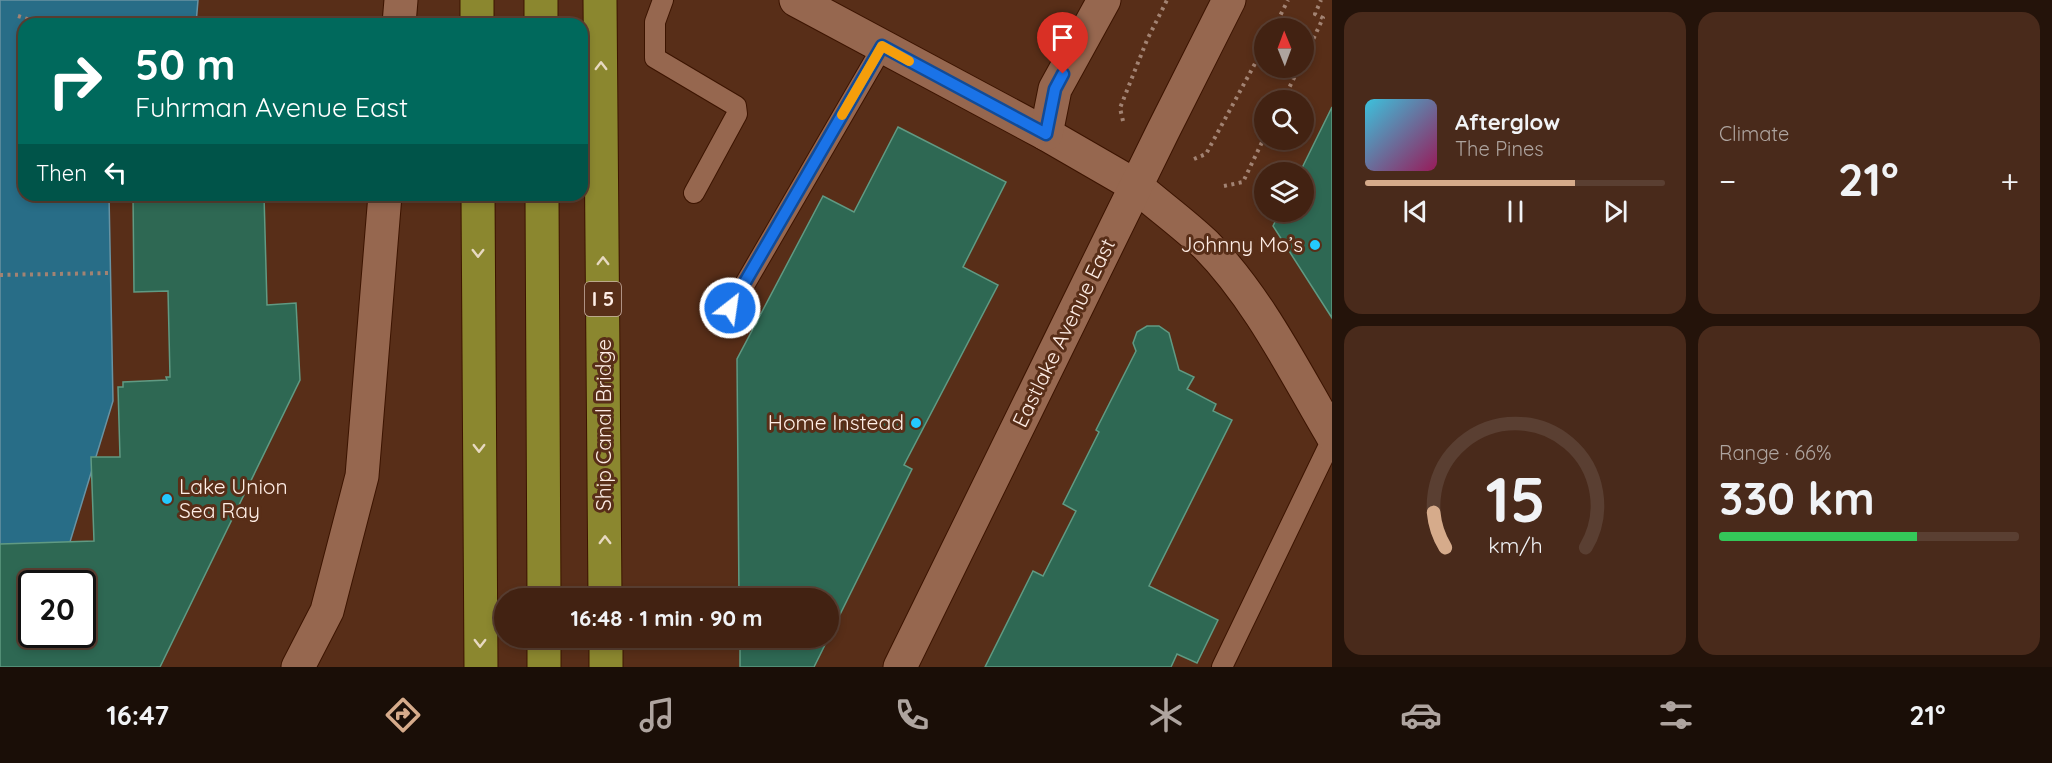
<!DOCTYPE html>
<html lang="en">
<head>
<meta charset="utf-8">
<style>
	body { margin:0; font-family:Quicksand,sans-serif; background:#492a1b; color:#f1f3f6; height:100vh; display:flex; flex-direction:column; font-size:22px; white-space:nowrap }
	* { box-sizing:border-box; margin:0 }
	p { font-size:20px; color:#aea49f }
	.icon { flex:none; width:33px; height:33px; fill:none; stroke:currentColor; stroke-width:2; stroke-linecap:round; stroke-linejoin:round }
	.map { position:relative; flex:1; overflow:hidden }
	.drawer { display:flex; flex-direction:column; gap:12px; padding:12px; background:#24130a; width:720px }
	.drawer>* { flex:none }
	.banner { position:absolute; left:18px; top:18px; width:570px; height:183px; border-radius:18px; box-shadow:0 3px 9px #0003,0 0 0 2px #5a3f32; background:#00695c; color:#fff; overflow:hidden }
	.needle { width:39px; rotate:359deg }
	.controls { position:absolute; left:1254px; top:18px; display:grid; gap:12px }
	.controls a { display:grid; place-items:center; width:60px; height:60px; border-radius:50%; background:#422212; box-shadow:0 3px 9px #0003,0 0 0 2px #5a3f32; font-size:30px }
	.speed { position:absolute; left:18px; top:570px; display:flex; gap:12px; font-size:30px; font-weight:700; text-align:center }
	.speed>* { display:grid; place-content:center; width:78px; height:78px; border-radius:50%; background:#422212; box-shadow:0 3px 9px #0003,0 0 0 2px #5a3f32; line-height:1 }
	.speed .limit { border:3px solid #111; border-radius:9px; background:#fff; color:#111 }
	.pin { position:absolute; display:grid; place-items:center; width:51px; height:51px; color:#fff; margin:-62px -26px; border-radius:50% 50% 50% 0; rotate:-45deg; box-shadow:0 0 6px #0007 }
	.pin .icon { rotate:45deg }
	.me { position:absolute; width:66px; margin:-33px; rotate:30deg; stroke-linejoin:round; filter:drop-shadow(0 0 4px #0008) }
	.turn { display:flex; align-items:center; gap:21px; height:126px; padding:0 18px; font-size:27px }
	.turn .icon { width:78px; height:78px; stroke-width:2.5 }
	.turn b { display:block; font-size:42px; line-height:51px }
	.then { display:flex; align-items:center; height:57px; padding:0 18px; background:#0003; gap:12px; font-size:22px }
	.big { font-size:45px; font-weight:700; line-height:1.1 }
	.drawer .tile { flex:1; display:flex; flex-direction:column; justify-content:center; gap:9px; min-width:0; padding:0 21px; border-radius:18px; background:#492a1b }
	.drawer .dial { align-items:center; gap:0 }
	.dial svg { height:156px; overflow:visible; fill:none; stroke:#5a3f32; stroke-width:7; stroke-linecap:round; text-anchor:middle }
	.dial text { fill:#f1f3f6; stroke:none }
	.song { display:flex; align-items:center; gap:18px }
	.cover { width:72px; height:72px; border-radius:9px; background:linear-gradient(135deg,hsl(190 70% 55%),hsl(330 70% 35%)) }
	.played { height:6px; border-radius:3px; background:linear-gradient(90deg,#d6ab8b 70%,#5a3f32 70%) }
	.keys { display:flex; justify-content:space-around; direction:ltr }
	.heat { display:flex; justify-content:space-between; align-items:center; font-size:33px; direction:ltr }
	.charge { height:9px; border-radius:4px; background:linear-gradient(90deg,#34c759 66%,#5a3f32 0) }
	.drawer .tiles { flex:1; display:grid; gap:12px; grid-template-columns:repeat(2,1fr) }
	.trip { position:absolute; left:494px; top:588px; width:345px; height:60px; border-radius:30px; background:#422212; box-shadow:0 3px 9px #0003,0 0 0 2px #5a3f32; font-weight:700; line-height:60px; text-align:center }
	.dock { display:flex; height:96px; justify-content:space-around; align-items:center; background:#1a0e07; color:#aea49f }
	.dock .icon { width:42px; height:42px }
	.dock .active { color:#d6ab8b }
	.dock b { font-size:27px; color:#f1f3f6 }
	main { display:flex; flex:1; min-height:0 }
	.map>svg:first-child { display:block }
	.water { fill:#286d87; stroke:#6893a3; stroke-width:1.5 }
	.building { fill:#2e6853; stroke:#609a83; stroke-width:1.5; fill-rule:evenodd }
	.lines { fill:none; stroke-linecap:round; stroke-linejoin:round }
	.lane-casing { stroke:#3c1400; stroke-width:22 }
	.street-casing { stroke:#3c1400; stroke-width:35 }
	.secondary-casing { stroke:#3c1400; stroke-width:35 }
	.highway-casing { stroke:#3c1400; stroke-width:35 }
	.path { stroke:#a28373; stroke-width:4; stroke-dasharray:3 4.5; stroke-linecap:butt }
	.lane { stroke:#96674f; stroke-width:20 }
	.street { stroke:#96674f; stroke-width:33 }
	.secondary { stroke:#96674f; stroke-width:33 }
	.highway { stroke:#8b872f; stroke-width:33 }
	.oneway { stroke:#e7d9c1 }
	.route-casing { stroke:#114b97; stroke-width:15 }
	.route { stroke:#1a73e8; stroke-width:10 }
	.slow { stroke:#f59e0b; stroke-width:10 }
	.poi-dot { fill:#24c9fe; stroke:#582e18; stroke-width:2 }
	.labels { text-anchor:middle; stroke-width:6; stroke-linejoin:round; paint-order:stroke }
	.shield { fill:#582e18; stroke:#ccb4a8; stroke-width:1.5 }
	.shield-label { font-size:20px; font-weight:bold; fill:#feede5 }
	.poi-label { font-size:21px; fill:#feede5; stroke:#582e18; text-anchor:end }
	.street-label { font-size:21px; fill:#feede5; stroke:#582e18 }
</style>
</head>
<body>
<main>
<div class="map">
<svg width="1332" height="667" viewBox="0 0 1332 667">
	<rect width="100%" height="100%" fill="#582e18"/>
	<path class="water" d="M0,0H198L196,24H24V195H109L113,401L66,555L32,584L0,659Z"/>
	<g class="building">
		<path d="M1332,107V318L1273,226L1280,212H1304V172H1300Z"/>
		<path d="M898,127L1006,182L963,267L998,285L904,465L912,469L814,667H740V638H828V598H739L737,359L823,196L854,212Z"/>
		<path d="M133,195H264L267,305L296,303L300,380L160,667H0V544L94,541L91,457H120L118,387H123V382L167,380L166,377H170L168,291L134,292ZM32,584H82V634H32Z"/>
		<path d="M1147,326H1159L1169,333L1179,370L1194,377L1187,389L1216,404L1213,411L1232,420L1149,586L1218,620L1197,663L1177,654L1171,667H985L1033,571L1043,576L1076,511L1063,504L1099,432L1096,430L1136,351L1133,343L1137,332Z"/>
	</g>
	<g class="lines">
		<defs>
			<g id="lane">
				<path d="M663,0L655,22V58L736,106L737,114L694,193"/>
				<path d="M731,308L883,46"/>
				<path d="M1222,667L1332,439"/>
			</g>
			<g id="street">
				<path d="M796,0L1046,134L1136,186"/>
				<path d="M399,24L401,0"/>
				<path d="M1046,134L1055,89L1104,0"/>
				<path d="M298,667L327,611L362,476L385,195"/>
			</g>
			<g id="secondary">
				<path d="M1136,186C1159,206 1184,224 1206,245C1259,299 1294,371 1332,435"/>
				<path d="M900,667L1163,131L1229,0"/>
			</g>
			<g id="highway">
				<path d="M477,0V24"/>
				<path d="M541,0V24"/>
				<path d="M600,0L605,598"/>
				<path d="M478,195L481,667"/>
				<path d="M542,195L544,598"/>
				<path d="M544,638V667"/>
				<path d="M606,638V667"/>
			</g>
		</defs>
		<use href="#lane" class="lane-casing"/>
		<use href="#street" class="street-casing"/>
		<use href="#secondary" class="secondary-casing"/>
		<use href="#highway" class="highway-casing"/>
		<g class="path">
			<path d="M18,16L43,24"/>
			<path d="M152,24L196,22"/>
			<path d="M1274,28L1288,0"/>
			<path d="M1304,59L1323,18L1315,14L1321,0"/>
			<path d="M1283,100L1299,68"/>
			<path d="M1123,121L1120,108L1147,40L1167,0"/>
			<path d="M1194,159L1206,154L1264,47"/>
			<path d="M1224,186L1243,182L1264,138"/>
			<path d="M0,275L111,273"/>
		</g>
		<use href="#lane" class="lane"/>
		<use href="#street" class="street"/>
		<use href="#secondary" class="secondary"/>
		<use href="#highway" class="highway"/>
	</g>
	<defs><path id="oneway-chevron" d="M-2-3.5L2.5 0L-2 3.5" fill="none" stroke-width="1.6" stroke-linecap="round" stroke-linejoin="round" transform="scale(1.5)"/></defs>
	<g class="oneway">
		<use href="#oneway-chevron" transform="translate(601 66) rotate(-90)"/>
		<use href="#oneway-chevron" transform="translate(478 253) rotate(90)"/>
		<use href="#oneway-chevron" transform="translate(603 261) rotate(-90)"/>
		<use href="#oneway-chevron" transform="translate(479 448) rotate(90)"/>
		<use href="#oneway-chevron" transform="translate(605 540) rotate(-90)"/>
		<use href="#oneway-chevron" transform="translate(480 643) rotate(90)"/>
	</g>
	<g class="lines">
		<defs>
			<path id="route" d="M730,308L882,46L1046,134L1055,89L1063,74"/>
		</defs>
		<use href="#route" class="route-casing"/>
		<use href="#route" class="route"/>
		<path class="slow" d="M842,115L882,46L909,61"/>
	</g>
	<g class="poi-dot">
		<circle cx="1315" cy="245" r="6"/>
		<circle cx="916" cy="423" r="6"/>
		<circle cx="167" cy="499" r="6"/>
	</g>
	<g class="labels">
		<rect class="shield" x="585" y="282" width="36" height="34" rx="4.5"/>
		<g class="shield-label">
			<text x="603" y="306">I 5</text>
		</g>
		<g class="poi-label">
			<text x="1303" y="252">Johnny Mo’s</text>
			<text x="904" y="430">Home Instead</text>
			<text x="179" y="494" text-anchor="start">Lake Union<tspan x="179" dy="24">Sea Ray</tspan></text>
		</g>
		<g class="street-label">
			<text transform="translate(1064 333) rotate(-64)" y="7">Eastlake Avenue East</text>
			<text transform="translate(604 425) rotate(-90)" y="7">Ship Canal Bridge</text>
		</g>
	</g>
</svg>
<div class="controls">
<a><svg class="needle" viewBox="-14 -14 28 28"><path d="M0-13l5 13h-10z" fill="#e53935"/><path d="M0 13l5-13h-10z" fill="#aea49f"/></svg></a>
<a><svg class="icon" aria-label="search" viewBox="0 0 24 24"><circle cx="10" cy="10" r="6"/><path d="M15 15l6 6"/></svg></a>
<a><svg class="icon" aria-label="layers" viewBox="0 0 24 24"><path d="M12 4l9 5-9 5-9-5zM3 14l9 5 9-5"/></svg></a>
</div>
<div class="speed"><div class="limit">20</div></div>
<div class="pin" style="left:1063px;top:74px;background:#d93025"><svg class="icon" aria-label="arrive" viewBox="0 0 24 24"><path d="M6 21V4h12l-3 4 3 4H6"/></svg></div>
<svg class="me" style="left:730px;top:308px" viewBox="-20 -20 40 40"><circle r="17" fill="#1a73e8" stroke="#fff" stroke-width="3"/><path d="M0-11L8 9 0 5-8 9z" fill="#fff"/></svg>
<div class="trip">16:48 · 1 min · 90 m</div>
<div class="banner">
<div class="turn"><svg class="icon" aria-label="right" viewBox="0 0 24 24"><path d="M7 20v-9h11M14 6l5 5-5 5"/></svg><div><b>50 m</b>Fuhrman Avenue East</div></div>
<div class="then">Then<svg class="icon" aria-label="left" viewBox="0 0 24 24"><path d="M17 20v-9H6M10 6l-5 5 5 5"/></svg></div>
</div>
</div>
<section class="drawer">
<div class="tiles">
<div class="tile">
<div class="song"><i class="cover"></i><div><b>Afterglow</b><p>The Pines</p></div></div>
<div class="played"></div>
<div class="keys"><svg class="icon" aria-label="previous" viewBox="0 0 24 24"><path d="M18 5L8 12l10 7zM5 5v14"/></svg><svg class="icon" aria-label="pause" viewBox="0 0 24 24"><path d="M8 5v14M16 5v14"/></svg><svg class="icon" aria-label="next" viewBox="0 0 24 24"><path d="M6 5l10 7-10 7zM19 5v14"/></svg></div>
</div>
<div class="tile"><p>Climate</p>
<div class="heat"><a>−</a><b class="big">21°</b><a>+</a></div>
</div>
<div class="tile dial"><svg viewBox="0 0 100 80">
<path d="M14 69A42 42 0 1 1 86 69"/>
<path d="M14 69A42 42 0 0 1 8 51" stroke="#d6ab8b"/>
<text x="50" y="56" font-size="32" font-weight="700">15</text>
<text x="50" y="72" font-size="11">km/h</text>
</svg></div>
<div class="tile"><p>Range · 66%</p><b class="big">330 km</b><div class="charge"></div></div>
</div>
</section>
</main>
<nav class="dock">
<b>16:47</b>
<svg class="icon active" aria-label="directions" viewBox="0 0 24 24"><path d="M12 3l9 9-9 9-9-9zM9 14v-3h6M13 9l2 2-2 2"/></svg>
<svg class="icon" aria-label="music" viewBox="0 0 24 24"><path d="M9 18V5l10-2v13"/><circle cx="6" cy="18" r="3"/><circle cx="16" cy="16" r="3"/></svg>
<svg class="icon" aria-label="phone" viewBox="0 0 24 24"><path d="M5 4h4l2 5-3 2q2 4 5 5l2-3 5 2v4C11 20 4 13 5 4z"/></svg>
<svg class="icon" aria-label="climate" viewBox="0 0 24 24"><path d="M12 3v18M4 7l16 10M4 17L20 7"/></svg>
<svg class="icon" aria-label="car" viewBox="0 0 24 24"><path d="M5 17H2v-5l4-1 3-4h7l3 4 3 1v5h-3M9 17h6M6 11h13"/><circle cx="7" cy="17" r="2"/><circle cx="17" cy="17" r="2"/></svg>
<svg class="icon" aria-label="filters" viewBox="0 0 24 24"><path d="M4 7h16M4 17h16"/><circle cx="9" cy="7" r="2"/><circle cx="15" cy="17" r="2"/></svg>
<b>21°</b>
</nav>
</body>
</html>
